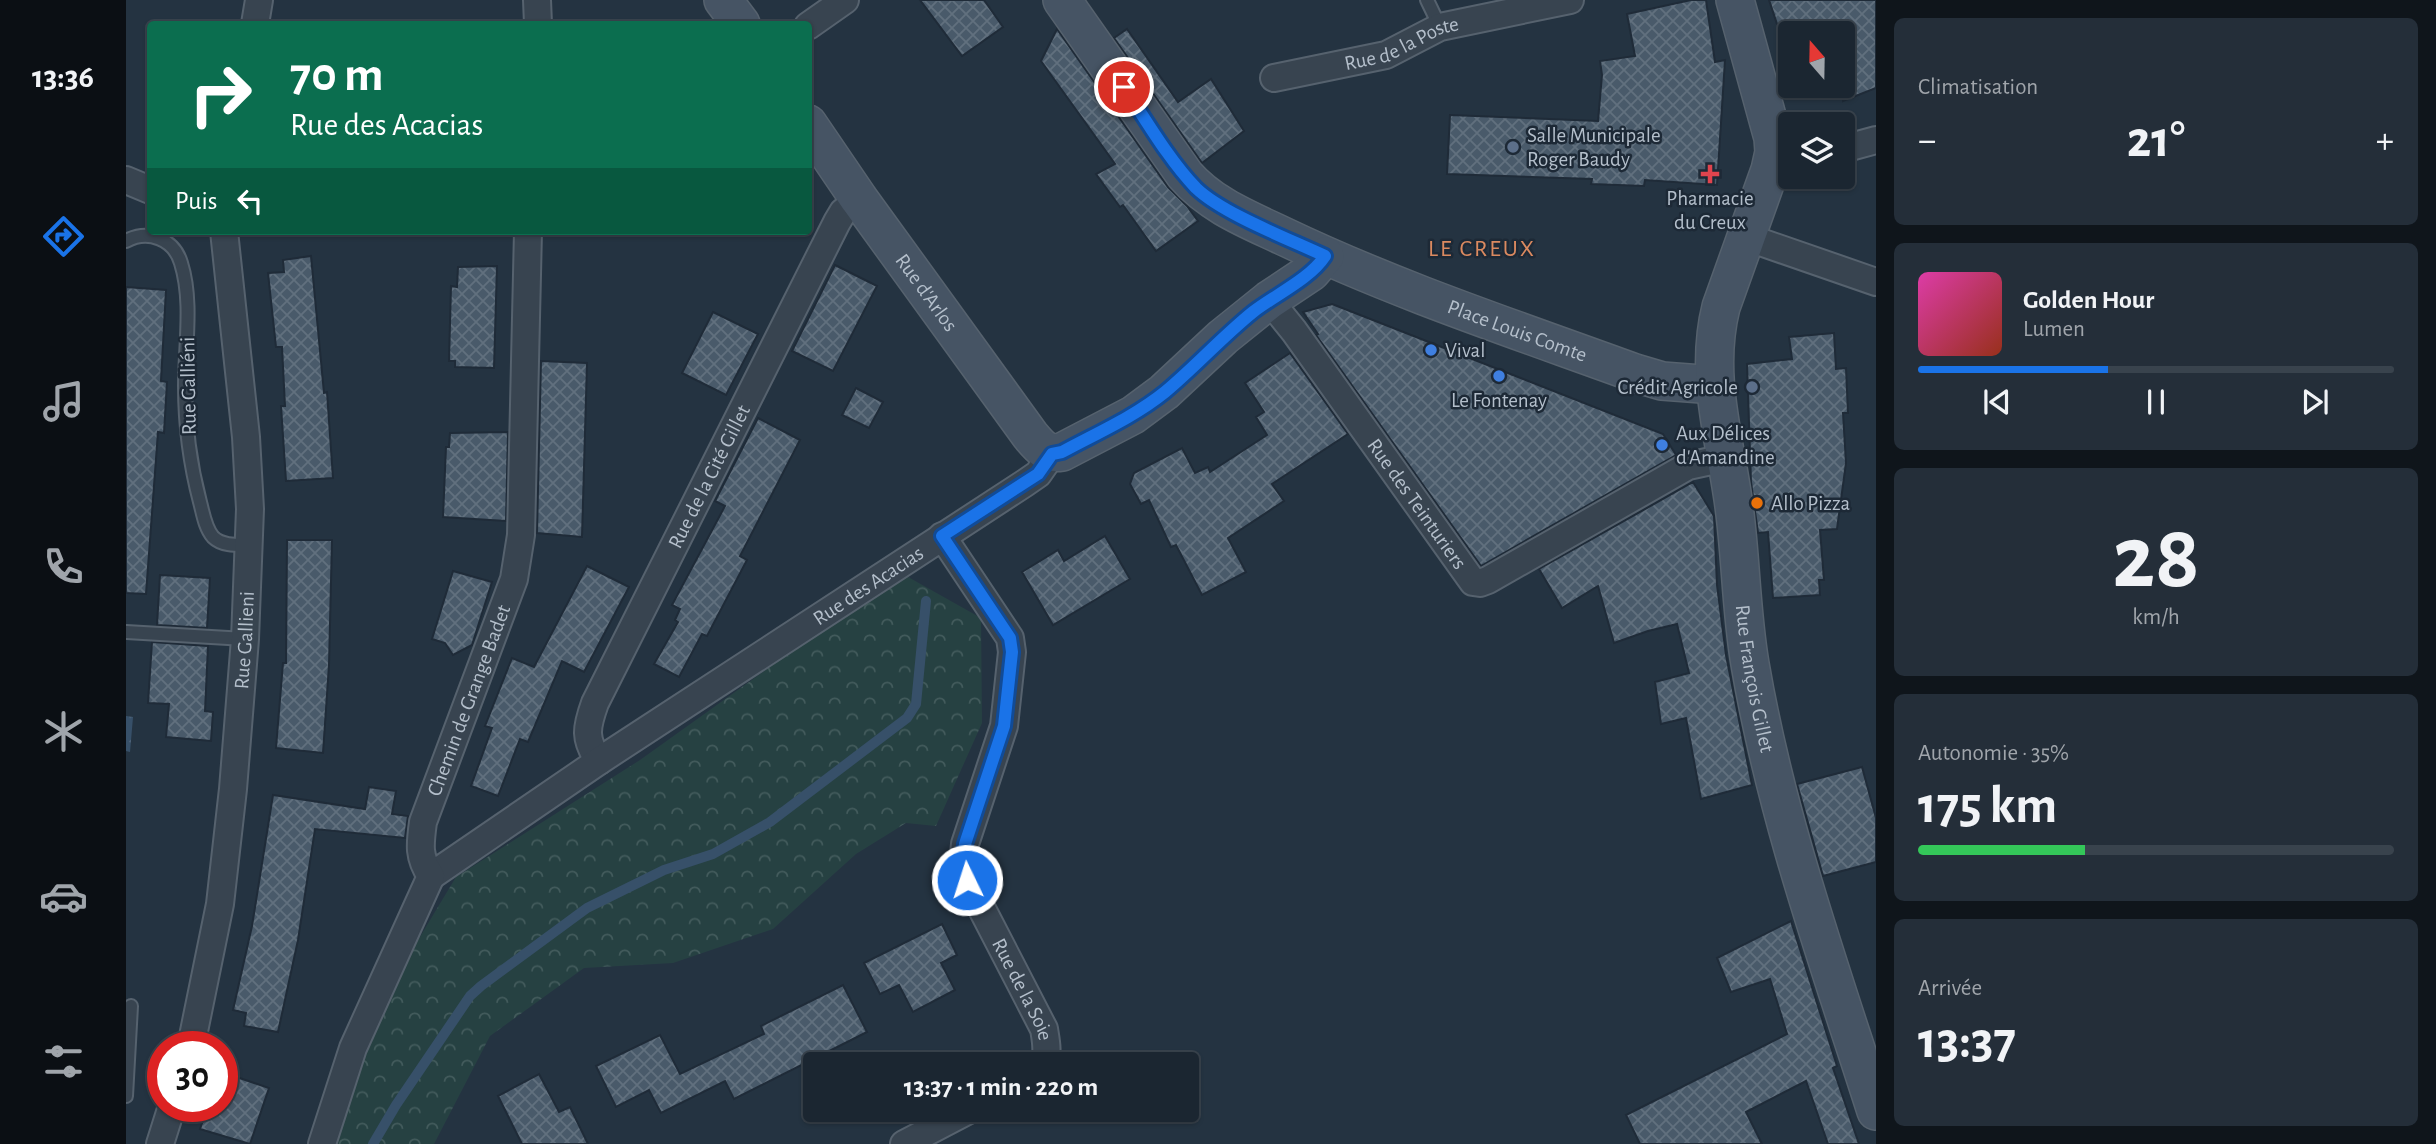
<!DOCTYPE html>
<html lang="fr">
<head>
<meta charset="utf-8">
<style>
	body { margin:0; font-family:"Alegreya Sans",sans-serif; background:#242e39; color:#f1f3f6; height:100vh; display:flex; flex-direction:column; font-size:26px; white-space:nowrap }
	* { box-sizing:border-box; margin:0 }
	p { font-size:23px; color:#a0a5ab }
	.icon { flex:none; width:38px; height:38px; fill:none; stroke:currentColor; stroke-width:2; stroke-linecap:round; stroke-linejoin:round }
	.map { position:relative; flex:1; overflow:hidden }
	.side { display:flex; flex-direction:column; gap:18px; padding:18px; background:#0f151b; width:560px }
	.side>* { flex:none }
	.guide { position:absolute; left:21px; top:21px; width:665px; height:214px; border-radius:7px; box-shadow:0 2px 5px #0004,0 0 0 2px #39434d; background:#0b6e4f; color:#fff; overflow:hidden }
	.needle { width:46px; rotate:340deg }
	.buttons { position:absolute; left:1652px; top:21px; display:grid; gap:14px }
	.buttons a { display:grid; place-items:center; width:77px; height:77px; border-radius:7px; background:#1b2631; box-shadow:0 2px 5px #0004,0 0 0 2px #39434d; font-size:35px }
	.speed { position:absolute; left:21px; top:1031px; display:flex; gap:14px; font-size:35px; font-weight:700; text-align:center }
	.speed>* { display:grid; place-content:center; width:91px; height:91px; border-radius:50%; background:#1b2631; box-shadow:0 2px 5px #0004,0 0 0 2px #39434d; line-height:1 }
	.speed .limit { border:10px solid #d22; background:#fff; color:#111 }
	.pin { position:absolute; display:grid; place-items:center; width:60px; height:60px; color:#fff; margin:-30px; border:4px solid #fff; border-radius:50%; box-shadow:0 2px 7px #0007 }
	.me { position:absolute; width:77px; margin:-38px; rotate:356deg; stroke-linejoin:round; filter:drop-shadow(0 0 5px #0008) }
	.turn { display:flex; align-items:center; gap:24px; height:147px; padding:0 28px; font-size:32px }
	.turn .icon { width:91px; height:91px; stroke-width:2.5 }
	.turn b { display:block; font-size:49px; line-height:60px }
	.then { display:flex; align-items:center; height:66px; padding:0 28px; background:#0003; gap:14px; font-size:26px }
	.big { font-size:52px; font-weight:700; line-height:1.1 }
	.side .widget { flex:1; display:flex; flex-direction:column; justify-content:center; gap:10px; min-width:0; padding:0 24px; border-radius:10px; background:#242e39 }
	.side .dial { align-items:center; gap:0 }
	.dial b { font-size:91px; line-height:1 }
	.song { display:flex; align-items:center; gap:21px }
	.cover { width:84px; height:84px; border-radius:10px; background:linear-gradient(135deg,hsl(320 70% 55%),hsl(10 70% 35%)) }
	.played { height:7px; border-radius:4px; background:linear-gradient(90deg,#1a73e8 40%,#39434d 40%) }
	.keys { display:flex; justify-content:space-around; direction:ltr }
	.heat { display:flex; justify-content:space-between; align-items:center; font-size:38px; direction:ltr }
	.charge { height:10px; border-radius:5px; background:linear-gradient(90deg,#34c759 35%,#39434d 0) }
	.trip { position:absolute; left:677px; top:1052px; width:396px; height:70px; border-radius:7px; background:#1b2631; box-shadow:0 2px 5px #0004,0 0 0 2px #39434d; font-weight:700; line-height:70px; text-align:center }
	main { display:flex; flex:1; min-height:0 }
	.tab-bar { display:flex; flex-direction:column; width:126px; justify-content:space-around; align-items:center; background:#0b0f14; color:#a0a5ab }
	.tab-bar .icon { width:49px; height:49px }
	.tab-bar .active { color:#1a73e8 }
	.tab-bar b { font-size:32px; color:#f1f3f6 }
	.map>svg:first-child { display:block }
	.forest { fill:url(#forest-crowns) }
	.water { fill:url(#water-ripples) }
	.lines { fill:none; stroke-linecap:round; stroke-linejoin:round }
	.stream { stroke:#375069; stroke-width:10 }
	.building { fill:url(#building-cross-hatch); stroke:#1f2b38; stroke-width:2 }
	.lane-casing { stroke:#56626e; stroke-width:16 }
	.street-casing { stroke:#56626e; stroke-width:30 }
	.secondary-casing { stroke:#56626e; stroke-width:40 }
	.lane { stroke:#384450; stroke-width:12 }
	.street { stroke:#384450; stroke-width:26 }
	.secondary { stroke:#465464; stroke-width:37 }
	.route-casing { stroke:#114b97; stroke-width:18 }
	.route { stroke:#1a73e8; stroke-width:12 }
	.service-dot { fill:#5c6f8a; stroke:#1d2936; stroke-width:2.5 }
	.health-dot { fill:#e0444e; stroke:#1d2936; stroke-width:2.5 }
	.shop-dot { fill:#3f7fe0; stroke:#1d2936; stroke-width:2.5 }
	.food-dot { fill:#e8710a; stroke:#1d2936; stroke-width:2.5 }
	.labels { text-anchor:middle; stroke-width:5; stroke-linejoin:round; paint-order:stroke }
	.street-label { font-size:21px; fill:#b4bfcb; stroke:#1d2936 }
	.poi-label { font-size:21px; fill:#b4bfcb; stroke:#1d2936; text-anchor:start }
	.quarter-label { font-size:24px; letter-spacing:2px; fill:#db8a60; stroke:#1d2936 }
</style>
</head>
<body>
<main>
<nav class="tab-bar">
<b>13:36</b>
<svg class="icon active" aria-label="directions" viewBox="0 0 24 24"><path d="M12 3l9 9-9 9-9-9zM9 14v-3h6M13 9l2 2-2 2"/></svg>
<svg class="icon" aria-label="music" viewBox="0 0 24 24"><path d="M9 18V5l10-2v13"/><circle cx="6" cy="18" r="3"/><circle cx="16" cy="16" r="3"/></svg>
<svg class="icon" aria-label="phone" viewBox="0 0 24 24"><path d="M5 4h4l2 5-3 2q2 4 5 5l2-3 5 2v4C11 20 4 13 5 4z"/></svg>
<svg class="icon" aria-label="climate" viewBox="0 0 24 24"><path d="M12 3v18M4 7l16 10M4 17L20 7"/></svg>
<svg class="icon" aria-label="car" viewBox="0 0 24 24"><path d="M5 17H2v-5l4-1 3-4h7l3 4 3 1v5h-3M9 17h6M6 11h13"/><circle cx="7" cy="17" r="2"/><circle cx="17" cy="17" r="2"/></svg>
<svg class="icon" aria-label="filters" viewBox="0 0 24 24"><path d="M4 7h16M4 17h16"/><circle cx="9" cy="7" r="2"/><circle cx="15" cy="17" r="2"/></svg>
</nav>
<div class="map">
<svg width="1750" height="1144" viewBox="0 0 1750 1144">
	<defs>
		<pattern id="forest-crowns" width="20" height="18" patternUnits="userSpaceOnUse" patternTransform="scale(1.75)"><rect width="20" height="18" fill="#264142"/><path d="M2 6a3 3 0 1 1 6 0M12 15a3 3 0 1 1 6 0" fill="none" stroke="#435b5c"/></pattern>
		<pattern id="water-ripples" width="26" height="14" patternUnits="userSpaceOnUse" patternTransform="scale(1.75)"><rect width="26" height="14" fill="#375069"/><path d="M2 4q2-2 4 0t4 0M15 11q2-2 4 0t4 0" fill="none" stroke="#52677d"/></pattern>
		<pattern id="building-cross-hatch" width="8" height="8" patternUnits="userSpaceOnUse" patternTransform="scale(1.75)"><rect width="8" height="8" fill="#495a6a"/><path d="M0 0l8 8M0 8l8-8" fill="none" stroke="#61707e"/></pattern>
	</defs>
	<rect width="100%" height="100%" fill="#243341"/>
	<path class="forest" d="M775,573L855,618L856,723L810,826L780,823L730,854L647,929L547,963L458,968L364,1036L308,1144H204L253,1005L330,877L514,760Z"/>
	<path class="water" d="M0,716L7,717L4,752L0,751V753Z"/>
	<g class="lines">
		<path class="stream" d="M247,1144L270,1105L344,996L355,986L461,908L538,870L587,854L644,822L781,718L790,704L800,601"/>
	</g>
	<g class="building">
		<path d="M794,0H858L877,27L836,56Z"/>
		<path d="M1565,0H1580L1589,62L1599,60L1591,185L1519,180L1518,186L1465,184L1466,179L1321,174L1324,115L1472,121L1476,75L1474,61L1509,56L1501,14Z"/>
		<path d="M1643,0H1750V88L1717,101V33H1654Z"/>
		<path d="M931,29L1042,187L1061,206L1072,221L1030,251L997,205L994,207L970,174L989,164L915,61Z"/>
		<path d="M1001,29L1052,102L1085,79L1118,131L1076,163L988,38Z"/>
		<path d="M185,256L198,393L201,392L207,478L160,481L155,406H159L156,347H150L142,273L158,272L157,260Z"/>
		<path d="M709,265L751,286L707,371L666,351Z"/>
		<path d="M371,266L368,368L329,367V361H323L325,286L331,287L332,267Z"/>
		<path d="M0,287L40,290L35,381L41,382L38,433L32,432L20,594L0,593Z"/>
		<path d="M1206,304L1537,434L1550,455L1355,566L1190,335L1192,334L1177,312Z"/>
		<path d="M587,312L632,334L600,395L556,373Z"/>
		<path d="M1708,333L1710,369L1720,368L1722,413H1717L1720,463L1711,529L1694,530L1698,580H1693L1694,595L1647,598L1642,532L1632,533L1625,482L1621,364L1666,359L1663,337Z"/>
		<path d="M1164,353L1222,434L1146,484L1158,501L1102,538L1120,572L1076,595L1050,545L1045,547L1023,500L1015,504L1004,484L1008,473L1056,448L1069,473L1082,467L1084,472L1141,435L1130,417L1138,412L1119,383Z"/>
		<path d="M415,361L461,363L456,537L411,533Z"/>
		<path d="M730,388L757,402L743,428L716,415Z"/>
		<path d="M632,418L674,440L614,556L621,560L581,636L576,634L553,677L528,664L552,622L549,620L554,609L546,605L599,506L589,501Z"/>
		<path d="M382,432L380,521L317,517L320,447H323L324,433Z"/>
		<path d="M1567,482L1588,516L1591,585L1600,655L1626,785L1575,799L1560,718L1535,724L1529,682L1563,673L1551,624L1522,631L1488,643L1472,586L1436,608L1413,569Z"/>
		<path d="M979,536L1004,579L927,625L896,572L932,550L938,561Z"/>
		<path d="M161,540H206L203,665L197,753L150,748L157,663H160Z"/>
		<path d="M461,566L503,587L458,672L436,661L402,742L394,739L372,796L345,786L366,728L359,726L386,658L408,667Z"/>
		<path d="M327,571L366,582L346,645L327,655L319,643L306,639Z"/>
		<path d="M34,575L84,578L81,628L31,625Z"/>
		<path d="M26,642L82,646L79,711L87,712L85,741L40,737L43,704L22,703Z"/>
		<path d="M1736,767L1750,818V862L1697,876L1671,784Z"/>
		<path d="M243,787L270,791L266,814L282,816L279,838L189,829L172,940L152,1032L118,1026L120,1013L107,1010L126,926L147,795L239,809Z"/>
		<path d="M1665,921L1711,1066L1707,1068L1733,1144H1702L1680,1081L1620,1112L1636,1144H1514L1500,1115L1661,1034L1644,979L1605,992L1591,958Z"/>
		<path d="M816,924L831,955L815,963L829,990L787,1012L773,985L754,994L738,963Z"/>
		<path d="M717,985L741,1032L608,1099L599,1081L535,1113L523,1090L490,1107L470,1066L534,1035L554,1074L638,1034L635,1026Z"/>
		<path d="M96,1072L143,1088L124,1144L74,1129L82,1106H96Z"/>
		<path d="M413,1074L433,1112L444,1107L462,1144H396L372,1096Z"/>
	</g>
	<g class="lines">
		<defs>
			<g id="lane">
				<path d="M1301,0L1314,27"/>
				<path d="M0,241C22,229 48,239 55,263C67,301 59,346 59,386C59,425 64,464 74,502C77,513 79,528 87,537C96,546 111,545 123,545"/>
				<path d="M0,632L119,639"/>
				<path d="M0,1096L5,1006"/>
			</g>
			<g id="street">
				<path d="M411,0L412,24"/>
				<path d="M129,24L133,0"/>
				<path d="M682,26L719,0"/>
				<path id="s1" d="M1148,78L1260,55L1314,27L1444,0"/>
				<path d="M1717,149L1750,140"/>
				<path d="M0,180L24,190"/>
				<path d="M1620,237L1750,282"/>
				<path id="s2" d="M1143,300L1168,331L1347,582L1354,583L1362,580L1562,466L1599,458"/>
				<path id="s3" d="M816,536L884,638L886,652L878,726L839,844L837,863L841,880L918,1029C920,1041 923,1054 917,1064"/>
				<path id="s4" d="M473,761C458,739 460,728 469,703L711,222L717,212L733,199"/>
				<path id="s5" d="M305,876L473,761L899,483L912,474L926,454"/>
				<path id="s6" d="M65,1046L94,904L107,789L119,639L124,509L120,437L98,231"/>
				<path d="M34,1144L46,1106"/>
				<path id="s7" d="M196,1144L227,1048L305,876C292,857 294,844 297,822L388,579L395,535L402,231"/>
				<path d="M778,1144L843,1110"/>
			</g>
			<g id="secondary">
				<path d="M597,0L615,24"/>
				<path id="s8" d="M936,0L1059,175C1085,205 1121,219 1157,236C1270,290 1391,330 1509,373L1536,381L1589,385"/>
				<path id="s9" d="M1609,0L1647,138L1648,152L1644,170L1595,307C1578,375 1599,439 1608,506C1615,558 1615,611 1624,664C1650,817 1703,964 1750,1111"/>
				<path id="s10" d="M682,124L733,199L904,435C914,447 920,455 936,452L1007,415L1038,392L1097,337L1143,300L1185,272L1199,256"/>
			</g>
		</defs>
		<use href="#lane" class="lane-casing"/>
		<use href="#street" class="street-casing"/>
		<use href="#secondary" class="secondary-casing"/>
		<use href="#lane" class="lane"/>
		<use href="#street" class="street"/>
		<use href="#secondary" class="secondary"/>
	</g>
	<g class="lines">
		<defs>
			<path id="route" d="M841,880L837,863L839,844L878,726L886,652L884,638L816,536L912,474L926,454L936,452C971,433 1008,417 1039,392C1069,367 1096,337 1127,312C1149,295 1184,279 1199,256C1163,239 1097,214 1070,188C1043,160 1020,120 998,87"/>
		</defs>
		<use href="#route" class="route-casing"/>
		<use href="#route" class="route"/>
	</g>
	<g class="service-dot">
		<circle cx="1387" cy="147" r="7"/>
		<circle cx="1626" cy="387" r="7"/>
	</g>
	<path class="health-dot" d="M1580.5 163.5h7v7h7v7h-7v7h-7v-7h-7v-7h7z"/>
	<g class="shop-dot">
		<circle cx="1305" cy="350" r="7"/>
		<circle cx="1373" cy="376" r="7"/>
		<circle cx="1536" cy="445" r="7"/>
	</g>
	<circle class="food-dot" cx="1631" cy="503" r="7"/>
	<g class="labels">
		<g class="street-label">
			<text dy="7" stroke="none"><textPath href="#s1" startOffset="133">Rue de la Poste</textPath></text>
			<text dy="7" stroke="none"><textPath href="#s10" startOffset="206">Rue d'Arlos</textPath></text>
			<text dy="7" stroke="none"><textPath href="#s8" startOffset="583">Place Louis Comte</textPath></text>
			<text transform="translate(62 386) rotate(-91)" y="7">Rue Galliéni</text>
			<text dy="7" stroke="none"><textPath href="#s4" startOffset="315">Rue de la Cité Gillet</textPath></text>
			<text dy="7" stroke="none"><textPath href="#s2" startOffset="252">Rue des Teinturiers</textPath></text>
			<text dy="7" stroke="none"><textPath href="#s5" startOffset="525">Rue des Acacias</textPath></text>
			<text dy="7" stroke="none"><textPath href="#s6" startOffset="410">Rue Gallieni</textPath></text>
			<text dy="7" stroke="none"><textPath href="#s9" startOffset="696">Rue François Gillet</textPath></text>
			<text dy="7" stroke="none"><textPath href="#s7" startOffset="476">Chemin de Grange Badet</textPath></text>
			<text dy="7" stroke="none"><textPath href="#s3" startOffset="495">Rue de la Soie</textPath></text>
		</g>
		<g class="poi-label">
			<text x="1401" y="142">Salle Municipale<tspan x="1401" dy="24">Roger Baudy</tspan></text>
			<text x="1584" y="205" text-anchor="middle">Pharmacie<tspan x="1584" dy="24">du Creux</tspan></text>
			<text x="1319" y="357">Vival</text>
			<text x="1612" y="394" text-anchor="end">Crédit Agricole</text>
			<text x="1373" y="407" text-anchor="middle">Le Fontenay</text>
			<text x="1550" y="440">Aux Délices<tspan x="1550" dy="24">d'Amandine</tspan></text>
			<text x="1645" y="510">Allo Pizza</text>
		</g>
		<g class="quarter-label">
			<text x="1356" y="256">LE CREUX</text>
		</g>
	</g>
</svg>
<div class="buttons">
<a><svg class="needle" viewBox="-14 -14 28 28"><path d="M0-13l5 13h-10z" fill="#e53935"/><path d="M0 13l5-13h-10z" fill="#a0a5ab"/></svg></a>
<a><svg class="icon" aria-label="layers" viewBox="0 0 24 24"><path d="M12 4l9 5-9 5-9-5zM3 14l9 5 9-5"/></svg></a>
</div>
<div class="speed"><div class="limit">30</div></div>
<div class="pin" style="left:998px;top:87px;background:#d93025"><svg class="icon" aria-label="arrive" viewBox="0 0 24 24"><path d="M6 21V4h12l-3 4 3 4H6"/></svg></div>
<svg class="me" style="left:841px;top:880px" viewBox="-20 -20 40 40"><circle r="17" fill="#1a73e8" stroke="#fff" stroke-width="3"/><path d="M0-11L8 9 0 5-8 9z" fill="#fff"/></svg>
<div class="trip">13:37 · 1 min · 220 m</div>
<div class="guide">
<div class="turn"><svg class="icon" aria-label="right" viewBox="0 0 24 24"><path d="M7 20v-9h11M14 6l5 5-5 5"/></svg><div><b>70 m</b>Rue des Acacias</div></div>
<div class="then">Puis<svg class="icon" aria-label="left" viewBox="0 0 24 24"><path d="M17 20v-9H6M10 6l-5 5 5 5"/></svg></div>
</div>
</div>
<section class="side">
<div class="widget"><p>Climatisation</p>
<div class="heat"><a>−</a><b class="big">21°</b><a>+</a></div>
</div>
<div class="widget">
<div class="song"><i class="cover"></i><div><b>Golden Hour</b><p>Lumen</p></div></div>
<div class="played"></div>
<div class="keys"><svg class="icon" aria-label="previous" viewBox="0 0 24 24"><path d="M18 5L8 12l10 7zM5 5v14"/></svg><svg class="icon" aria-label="pause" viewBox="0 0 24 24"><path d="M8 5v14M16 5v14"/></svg><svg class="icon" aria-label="next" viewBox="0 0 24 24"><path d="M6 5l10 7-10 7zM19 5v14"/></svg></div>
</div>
<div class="widget dial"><b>28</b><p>km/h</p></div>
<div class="widget"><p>Autonomie · 35%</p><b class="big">175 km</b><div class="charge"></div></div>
<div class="widget"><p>Arrivée</p><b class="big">13:37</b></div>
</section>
</main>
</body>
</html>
